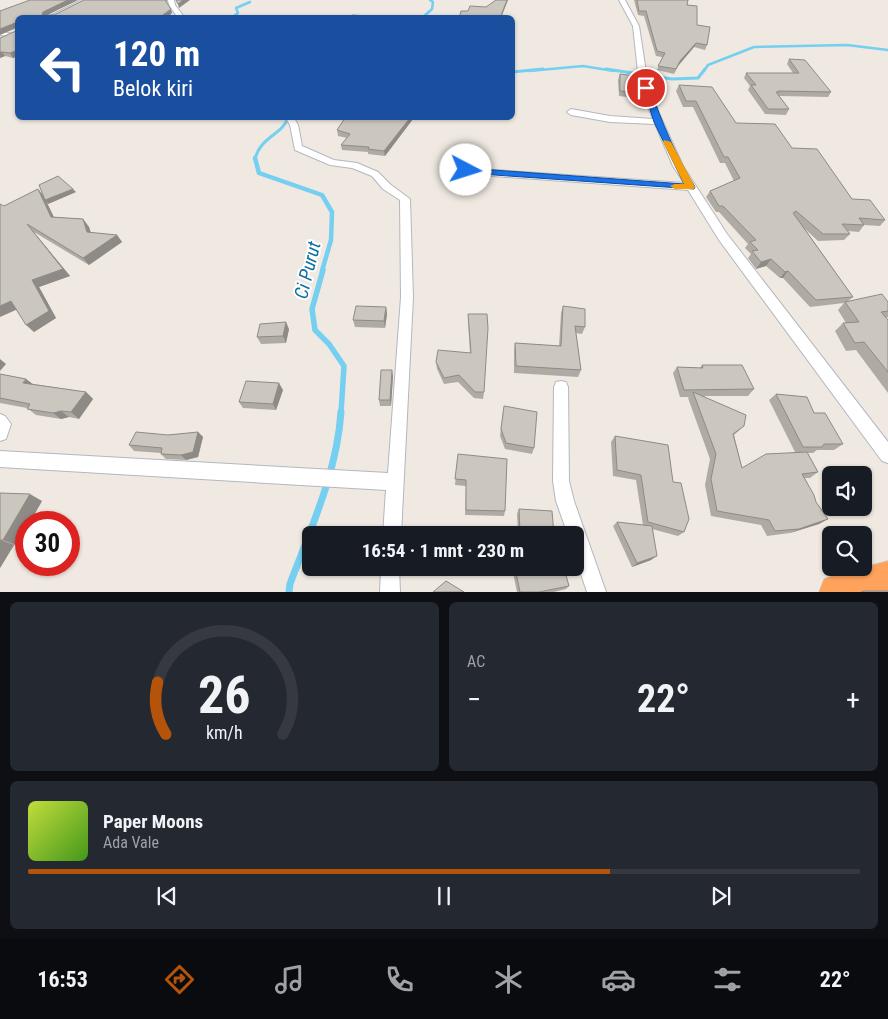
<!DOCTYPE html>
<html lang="id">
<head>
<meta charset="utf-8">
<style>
	body { margin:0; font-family:"Roboto Condensed",sans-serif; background:#242831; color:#f1f3f6; height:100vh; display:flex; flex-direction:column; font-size:19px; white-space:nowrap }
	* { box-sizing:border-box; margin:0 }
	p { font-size:16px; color:#9ea1a6 }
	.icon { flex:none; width:28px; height:28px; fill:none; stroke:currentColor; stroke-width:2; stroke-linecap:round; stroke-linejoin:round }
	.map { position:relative; height:592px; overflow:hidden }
	.drawer { display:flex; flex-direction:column; gap:10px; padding:10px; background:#0d0f14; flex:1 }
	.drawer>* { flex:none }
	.guide { position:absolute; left:15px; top:15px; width:500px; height:105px; border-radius:8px; box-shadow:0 1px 4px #0004; background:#1a4fa0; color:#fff; overflow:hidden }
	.tools { position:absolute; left:822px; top:466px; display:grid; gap:10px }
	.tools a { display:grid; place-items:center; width:50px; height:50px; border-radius:8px; background:#171b24; box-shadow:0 1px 4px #0004; font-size:25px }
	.speed { position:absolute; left:15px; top:511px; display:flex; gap:10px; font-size:25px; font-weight:700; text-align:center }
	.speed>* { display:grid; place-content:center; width:65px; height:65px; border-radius:50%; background:#171b24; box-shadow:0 1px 4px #0004; line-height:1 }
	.speed .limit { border:8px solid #d22; background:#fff; color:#111 }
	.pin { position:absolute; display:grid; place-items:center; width:42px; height:42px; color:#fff; margin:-21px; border:2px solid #fff; border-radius:50%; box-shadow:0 1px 5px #0007 }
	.me { position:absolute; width:55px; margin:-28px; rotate:95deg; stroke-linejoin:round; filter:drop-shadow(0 0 4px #0008) }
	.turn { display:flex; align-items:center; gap:18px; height:105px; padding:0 15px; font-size:22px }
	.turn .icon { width:65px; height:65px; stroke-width:2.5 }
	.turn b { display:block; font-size:35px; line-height:42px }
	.big { font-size:38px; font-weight:700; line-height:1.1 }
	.drawer .tile { flex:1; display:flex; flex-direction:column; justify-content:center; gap:8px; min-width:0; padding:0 18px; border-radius:8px; background:#242831 }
	.drawer .dial { align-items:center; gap:0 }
	.dial svg { height:130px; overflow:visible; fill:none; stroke:#363941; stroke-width:7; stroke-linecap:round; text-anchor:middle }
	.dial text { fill:#f1f3f6; stroke:none }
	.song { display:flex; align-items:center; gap:15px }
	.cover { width:60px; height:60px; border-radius:8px; background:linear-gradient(135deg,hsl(70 70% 55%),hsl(100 70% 35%)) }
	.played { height:5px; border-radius:2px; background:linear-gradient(90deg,#b45309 70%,#363941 70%) }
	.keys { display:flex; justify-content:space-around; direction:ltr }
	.heat { display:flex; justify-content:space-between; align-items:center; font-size:28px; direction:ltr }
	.drawer .tiles { flex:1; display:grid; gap:10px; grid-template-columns:1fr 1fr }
	.tile:last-child { grid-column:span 2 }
	.trip { position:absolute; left:302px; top:526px; width:282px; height:50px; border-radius:8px; background:#171b24; box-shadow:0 1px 4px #0004; font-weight:700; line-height:50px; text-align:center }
	.dock { display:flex; height:80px; justify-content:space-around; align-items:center; background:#090b0e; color:#9ea1a6 }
	.dock .icon { width:35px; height:35px }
	.dock .selected { color:#b45309 }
	.dock b { font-size:22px; color:#f1f3f6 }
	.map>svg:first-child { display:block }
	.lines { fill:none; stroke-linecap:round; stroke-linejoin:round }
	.stream-far4 { stroke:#75cff0; stroke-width:2.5 }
	.stream-far3 { stroke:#75cff0; stroke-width:3 }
	.stream-far2 { stroke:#75cff0; stroke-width:4.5 }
	.stream-far1 { stroke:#75cff0; stroke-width:5.5 }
	.stream { stroke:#75cff0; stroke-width:7 }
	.street-casing { stroke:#b4b7c1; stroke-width:2 }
	.highway-casing { stroke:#c9c9c9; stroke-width:1 }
	.street { fill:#fff; fill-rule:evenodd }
	.highway { fill:#ffa35c; fill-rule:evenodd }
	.wall { fill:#afaba4 }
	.shaded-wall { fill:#8e8b86 }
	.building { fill:#cbc7bf; stroke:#8e8b86 }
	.route { fill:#1a73e8; stroke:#114b97 }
	.slow { fill:#f59e0b }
	.labels { text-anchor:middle; stroke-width:4; stroke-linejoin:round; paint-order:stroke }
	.water-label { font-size:19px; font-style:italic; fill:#0d6fa3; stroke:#fff }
</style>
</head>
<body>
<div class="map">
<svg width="888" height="592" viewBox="0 0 888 592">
	<rect width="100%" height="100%" fill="#efe9e1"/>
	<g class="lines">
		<g class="stream-far4">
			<path d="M231,18L238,13L236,8L250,2"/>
			<path d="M422,18L432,9L433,2L430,0"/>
			<path d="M529,71L583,66L614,71"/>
			<path d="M704,71L708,65L754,47L847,45L888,50"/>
		</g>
		<g class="stream-far3">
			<path d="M606,69L672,79L698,78L705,69"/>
			<path d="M512,72L543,69"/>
			<path d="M255,159C261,136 282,135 288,118"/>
		</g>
		<path class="stream-far2" d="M255,158L259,173L322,195L332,212L331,240L322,271"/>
		<path class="stream-far1" d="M323,270L312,309L315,330L329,344L344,366L341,413"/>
		<path class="stream" d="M289,592L290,584C311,528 337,472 341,412"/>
		<defs>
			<g id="street">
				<path d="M82,0H90L55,18H46Z"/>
				<path d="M168,0H174L175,5L185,18H178L169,5Z"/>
				<path d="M619,0H625L639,26L646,72L653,100L683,166L727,234L888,442V463L882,461L719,240L688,190L466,174L461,171L466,168L684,183L673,166L655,124L610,122L571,115L567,112L571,109L610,116L653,119L645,100L638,72L633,26Z"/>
				<path d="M0,31L12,34L9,36L0,35Z"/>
				<path d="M286,118H294L298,125L302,146L334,160L357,163L378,172L391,185L410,199L413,297L401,535H383L386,490L0,467V451L388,473L401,297L400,200L383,189L372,176L352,168L330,165L295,150L290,125Z"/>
				<path d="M561,381L566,382L568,387L569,481L574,501L606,592H587L576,559V535H568L556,501L553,481L554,387L556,382Z"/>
				<path d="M0,414L5,416L11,424L6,439L0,441Z"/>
				<path d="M381,568H399L400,592H380Z"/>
			</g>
			<path id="highway" d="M888,561V592H819L824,579L837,574Z"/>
		</defs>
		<use href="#street" class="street-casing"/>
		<use href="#highway" class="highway-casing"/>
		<use href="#street" class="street"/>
		<use href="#highway" class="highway"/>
	</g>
	<g class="wall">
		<path d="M78,0L47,15H54L84,0H167V3L172,13L18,18V56L13,58L5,56L0,58V38L16,31L17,28L0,35V11Z"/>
		<path d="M634,0H688L687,5L707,45L705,50L694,47L678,66L674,74L657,70L662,57L656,56L644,16L638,15L635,4Z"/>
		<path d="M789,59L831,92L828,97L779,96L789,109L786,115L765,114L748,90L750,86L744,78L746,73H793L787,64Z"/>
		<path d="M620,74L637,93L635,98L619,96L618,80Z"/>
		<path d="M679,85L736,123L792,148L852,199L885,220L880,226L864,225L859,232L848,231L850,234L844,240L818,241L805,229L853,297L848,301L888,302V317L886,318L888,320V393L856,350L846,351L835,331L843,323H846L838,310L844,303L810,307L783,278H780L766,266L756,269L748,258L751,254L745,248L748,244L719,212H716L706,197L710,191L734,181L725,163H720L693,107H683L676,91Z"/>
		<path d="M345,118H413V119L385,156L368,154V152L342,150L341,145L347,138L338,136L337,130Z"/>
		<path d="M38,189L44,196L76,192L48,204L46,201L54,217L83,219L89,227L91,233L117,235L122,242L89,265L34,232L70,276L39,287L56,318L34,332L16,310L4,206Z"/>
		<path d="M563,306L585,327L582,334L576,333L581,370L578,377L514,373V350L515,343L559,346L561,313Z"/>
		<path d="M386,307L387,314L385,328L355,327L353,320Z"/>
		<path d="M468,314L484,392L483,399L474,398L458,382L444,384L437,369L436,362L470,353L468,321Z"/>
		<path d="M289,329L286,343L261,344L257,337Z"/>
		<path d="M702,365L754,389L748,396H704L744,426L734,435L742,468L795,452L769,400L776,394L814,413L843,444L834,450H817L813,453H807L818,472L810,478H805L816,502L828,519L819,524L790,533L767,536L761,525L711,516L705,485L710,459L688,398L689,397H680L673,373L677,367L700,368Z"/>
		<path d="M0,374L26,379L33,384L86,392L93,399L79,419L69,417L61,419L36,415L27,408L0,403Z"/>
		<path d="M393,376L391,406H380L379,400Z"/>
		<path d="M283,390L276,410L243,408L239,402Z"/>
		<path d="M503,412L534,448L532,454L505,449L500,436Z"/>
		<path d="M198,432L203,437L198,457L186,460L166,459L161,454V453L134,451L129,445L168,435Z"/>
		<path d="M615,436L673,482L684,532L678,536L652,529L651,560L632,567L613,526L617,522L643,525L636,480L613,476L611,442Z"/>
		<path d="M458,454L505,511L504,516L465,515L466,486L455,485Z"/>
		<path d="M0,493L42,501L17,545H14L0,568Z"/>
		<path d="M519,509L554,535H518L517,514Z"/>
		<path d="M446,568H485L484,572L446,573Z"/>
		<path d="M512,568H564L569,586L566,589L554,592H517Z"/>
	</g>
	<g class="shaded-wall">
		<path d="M68,0H78L45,16L42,15L43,12Z"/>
		<path d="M183,0H190L179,8L178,4Z"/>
		<path d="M507,0H508L501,18H500Z"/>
		<path d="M171,9L172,13L167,18L163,15Z"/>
		<path d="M15,23L17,27L0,35V29Z"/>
		<path d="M696,43L694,47L678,66L674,74L680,61Z"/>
		<path d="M18,50V56L13,58L10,53Z"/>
		<path d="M0,52H2L5,56L0,58Z"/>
		<path d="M410,118H413V119L385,156L384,151Z"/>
		<path d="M38,189L44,197L73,189L76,192L48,204L46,201L57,224L51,217Z"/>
		<path d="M83,219L89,227L93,240L87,232Z"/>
		<path d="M27,224L70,276L39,287L56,318L34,332L26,325L32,280Z"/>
		<path d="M117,235L122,242L89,265L83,258Z"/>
		<path d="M771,259L766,266L756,269L761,262Z"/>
		<path d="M788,271L783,278H780L785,272Z"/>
		<path d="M11,301L18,309L0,317V306Z"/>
		<path d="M386,307L387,314L385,328L384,321Z"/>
		<path d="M286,322L289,329L286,343L283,336Z"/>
		<path d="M0,359L6,364L0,371Z"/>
		<path d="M392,370L393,376L391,406L390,400Z"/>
		<path d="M26,379L35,386L23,383Z"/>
		<path d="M279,383L283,390L276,410L273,404Z"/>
		<path d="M86,392L93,399L79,419L71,412Z"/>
		<path d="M61,411L69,417L61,419L53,413Z"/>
		<path d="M198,432L203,437L198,457L186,460L181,455Z"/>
		<path d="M30,494L42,501L30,522H26V529L17,545L3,540Z"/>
		<path d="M828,519L819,524L790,533L799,529Z"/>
		<path d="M0,540L14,545L0,568Z"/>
		<path d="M657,556L651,560L632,567L637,563Z"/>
	</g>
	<g class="building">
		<path d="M30,0H68L43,12L42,15H54L84,0H165L171,9L163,15L198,18H18V50L10,53L2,52H0V38L16,31L17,25L15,23L0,29V11Z"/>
		<path d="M176,0H183L178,4Z"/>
		<path d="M496,0H507L500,18H459L461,11H468L470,6L486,7Z"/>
		<path d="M637,0H688L687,5L697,6V25L710,27L707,45L696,43L680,61L676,69L658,66L665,53L657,51L646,11H639Z"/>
		<path d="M352,15L368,16L366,18H350Z"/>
		<path d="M789,59L805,60L831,92L778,91L779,92H776L789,109H768L751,85H756L746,73H799Z"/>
		<path d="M620,74L635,76L637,93L620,91Z"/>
		<path d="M679,85L712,87L736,123L775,124L792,148L817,149L852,199L870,200L885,220L859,218L864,225L842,224L850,234H823L796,211L793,213L853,297L816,300L788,271L785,272L771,259L761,262L752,251L758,250L750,242L756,240L723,206H719L710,191L740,178L728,157H724L696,101H686Z"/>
		<path d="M345,118H410L384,151L368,149L369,147L341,145L350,134L337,130Z"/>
		<path d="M58,176L73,189L45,200L39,185Z"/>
		<path d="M38,189L51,217L83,219L87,232L117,235L83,258L27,224L63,269L32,280L49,311L26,325L11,301L0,306V204L4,206Z"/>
		<path d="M882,294L888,302V311L881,312L888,320V372L864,342L855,343L843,323L859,322L845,302Z"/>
		<path d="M356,306L386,307L384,321L353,320Z"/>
		<path d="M563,306L585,309V327L575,326L581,370L516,366L515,343L561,346Z"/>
		<path d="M468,314H487L488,328L484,392H475L459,375L444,378L436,362L438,350L471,353Z"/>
		<path d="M286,322L283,336L257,337L260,324Z"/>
		<path d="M702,365H742L754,389L684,390L677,367L703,368Z"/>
		<path d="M381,370H392L390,400H379Z"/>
		<path d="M0,374L26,379L23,383L86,392L71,412L61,411L53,413L27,409L30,404L0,398Z"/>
		<path d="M246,381L279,383L273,404L239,402Z"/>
		<path d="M693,392L746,415L744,426L733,434L742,468L766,454L807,452L818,472L802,474L814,495L816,502L828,519L799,529L775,531L769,520L717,511L711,479L716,454Z"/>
		<path d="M776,394L807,397L814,413H825L843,444H824L822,447H803Z"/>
		<path d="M504,406L537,412L534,448L506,443L501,429Z"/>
		<path d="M136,432L168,435L198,432L193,452L181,455L161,454L162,448L129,445Z"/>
		<path d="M615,436L668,445L673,482L681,483L689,519L684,532L648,522L641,475L617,470Z"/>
		<path d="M458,454L507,459L505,511L466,510V480L455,479Z"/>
		<path d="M0,493L30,494L3,540H0Z"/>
		<path d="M519,509L552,511L554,535L520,533Z"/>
		<path d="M617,522L652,526L657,556L637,563Z"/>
		<path d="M446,568H485L446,569Z"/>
		<path d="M515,568H564L569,586L539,592H520Z"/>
		<path d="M446,581L464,592H433Z"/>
		<path d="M864,591H888V592H861Z"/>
	</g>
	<path class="route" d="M646,86L650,88C662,123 676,156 695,187L694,189L466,173L461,170L466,168L684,184L654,122L643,88Z"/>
	<path class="slow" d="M664,140L671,142L695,187L694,189H675L670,186L675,184H684L663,142Z"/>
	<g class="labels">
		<g class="water-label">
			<text transform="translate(307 270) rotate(-76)" y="7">Ci Purut</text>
		</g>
	</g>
</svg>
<div class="tools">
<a><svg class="icon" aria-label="sound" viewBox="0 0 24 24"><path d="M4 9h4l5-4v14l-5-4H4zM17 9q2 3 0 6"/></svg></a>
<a><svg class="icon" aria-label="search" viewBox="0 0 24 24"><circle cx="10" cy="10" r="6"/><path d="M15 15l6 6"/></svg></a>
</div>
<div class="speed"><div class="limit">30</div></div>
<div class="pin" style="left:646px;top:88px;background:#d93025"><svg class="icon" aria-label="arrive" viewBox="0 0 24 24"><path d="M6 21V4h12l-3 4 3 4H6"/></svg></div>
<svg class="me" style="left:466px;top:170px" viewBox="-20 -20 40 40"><circle r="19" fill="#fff"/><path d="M0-13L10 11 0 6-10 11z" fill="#1a73e8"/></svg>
<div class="trip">16:54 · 1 mnt · 230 m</div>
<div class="guide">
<div class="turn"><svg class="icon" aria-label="left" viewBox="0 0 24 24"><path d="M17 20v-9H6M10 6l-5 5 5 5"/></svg><div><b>120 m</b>Belok kiri</div></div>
</div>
</div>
<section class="drawer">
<div class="tiles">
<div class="tile dial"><svg viewBox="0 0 100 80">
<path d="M14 69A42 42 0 1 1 86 69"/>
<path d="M14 69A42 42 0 0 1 9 37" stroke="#b45309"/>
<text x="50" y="56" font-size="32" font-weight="700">26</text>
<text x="50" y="72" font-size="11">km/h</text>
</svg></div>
<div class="tile"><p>AC</p>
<div class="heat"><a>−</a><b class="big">22°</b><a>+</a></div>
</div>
<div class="tile">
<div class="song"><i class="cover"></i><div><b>Paper Moons</b><p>Ada Vale</p></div></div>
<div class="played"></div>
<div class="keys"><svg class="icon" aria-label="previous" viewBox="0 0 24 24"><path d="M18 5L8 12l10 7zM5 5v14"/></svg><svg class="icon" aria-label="pause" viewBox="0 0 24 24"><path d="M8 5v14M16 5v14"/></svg><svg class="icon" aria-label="next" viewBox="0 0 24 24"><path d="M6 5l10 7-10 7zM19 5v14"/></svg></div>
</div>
</div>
</section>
<nav class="dock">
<b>16:53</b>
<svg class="icon selected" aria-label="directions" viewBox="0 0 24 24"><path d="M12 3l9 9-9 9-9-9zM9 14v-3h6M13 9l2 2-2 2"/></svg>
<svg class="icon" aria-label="music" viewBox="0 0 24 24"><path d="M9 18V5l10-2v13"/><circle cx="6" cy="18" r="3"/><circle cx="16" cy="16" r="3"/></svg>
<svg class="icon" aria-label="phone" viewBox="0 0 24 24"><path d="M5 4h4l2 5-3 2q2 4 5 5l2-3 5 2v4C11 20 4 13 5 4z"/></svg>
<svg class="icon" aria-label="climate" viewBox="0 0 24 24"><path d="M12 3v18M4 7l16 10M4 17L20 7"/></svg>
<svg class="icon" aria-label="car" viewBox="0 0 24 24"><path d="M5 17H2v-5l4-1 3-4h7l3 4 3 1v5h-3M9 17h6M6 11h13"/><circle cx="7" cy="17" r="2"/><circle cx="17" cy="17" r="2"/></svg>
<svg class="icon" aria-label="filters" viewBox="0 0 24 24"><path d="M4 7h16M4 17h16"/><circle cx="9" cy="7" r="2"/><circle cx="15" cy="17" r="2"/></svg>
<b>22°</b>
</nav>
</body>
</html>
